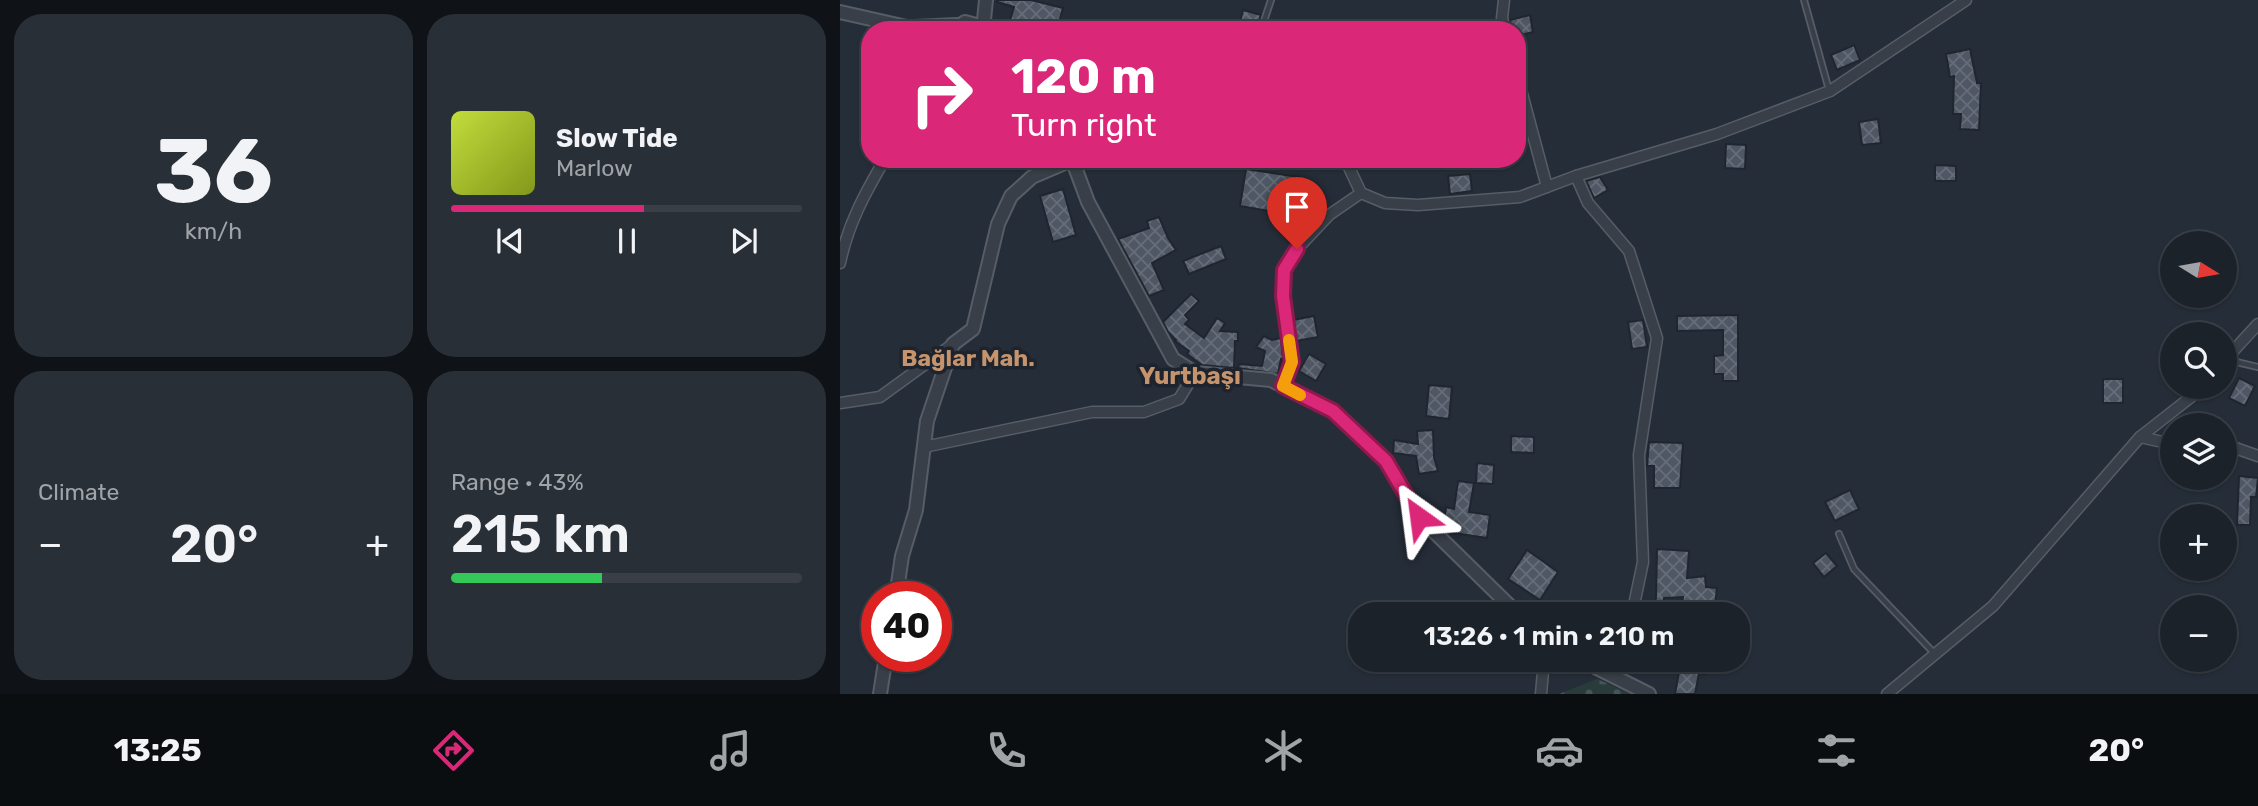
<!DOCTYPE html>
<html lang="en">
<head>
<meta charset="utf-8">
<style>
	body { margin:0; font-family:Rubik,sans-serif; background:#292f36; color:#f1f3f6; height:100vh; display:flex; flex-direction:column; font-size:26px; white-space:nowrap }
	* { box-sizing:border-box; margin:0 }
	p { font-size:23px; color:#a0a4a8 }
	.icon { flex:none; width:38px; height:38px; fill:none; stroke:currentColor; stroke-width:2; stroke-linecap:round; stroke-linejoin:round }
	.map { position:relative; flex:1; overflow:hidden }
	.sheet { display:flex; flex-direction:column; gap:14px; padding:14px; background:#0f1317; width:840px }
	.sheet>* { flex:none }
	.guide { position:absolute; left:21px; top:21px; width:665px; height:147px; border-radius:28px; box-shadow:0 2px 5px #0004,0 0 0 2px #3a3f47; background:#db2777; color:#fff; overflow:hidden }
	.needle { width:46px; rotate:101deg }
	.tools { position:absolute; left:1320px; top:231px; display:grid; gap:14px }
	.tools a { display:grid; place-items:center; width:77px; height:77px; border-radius:50%; background:#1c222a; box-shadow:0 2px 5px #0004,0 0 0 2px #3a3f47; font-size:35px }
	.speed { position:absolute; left:21px; top:581px; display:flex; gap:14px; font-size:35px; font-weight:700; text-align:center }
	.speed>* { display:grid; place-content:center; width:91px; height:91px; border-radius:50%; background:#1c222a; box-shadow:0 2px 5px #0004,0 0 0 2px #3a3f47; line-height:1 }
	.speed .limit { border:10px solid #d22; background:#fff; color:#111 }
	.pin { position:absolute; display:grid; place-items:center; width:60px; height:60px; color:#fff; margin:-72px -30px; border-radius:50% 50% 50% 0; rotate:-45deg; box-shadow:0 0 7px #0007 }
	.pin .icon { rotate:45deg }
	.me { position:absolute; width:77px; margin:-38px; rotate:329deg; stroke-linejoin:round; filter:drop-shadow(0 0 5px #0008) }
	.turn { display:flex; align-items:center; gap:24px; height:147px; padding:0 35px; font-size:32px }
	.turn .icon { width:91px; height:91px; stroke-width:2.5 }
	.turn b { display:block; font-size:49px; line-height:60px }
	.big { font-size:52px; font-weight:600; line-height:1.1 }
	.sheet .card { flex:1; display:flex; flex-direction:column; justify-content:center; gap:10px; min-width:0; padding:0 24px; border-radius:28px; background:#292f36 }
	.sheet .dial { align-items:center; gap:0 }
	.dial b { font-size:91px; line-height:1 }
	.song { display:flex; align-items:center; gap:21px }
	.cover { width:84px; height:84px; border-radius:10px; background:linear-gradient(135deg,hsl(70 70% 55%),hsl(70 70% 35%)) }
	.played { height:7px; border-radius:4px; background:linear-gradient(90deg,#db2777 55%,#3a3f47 55%) }
	.keys { display:flex; justify-content:space-around; direction:ltr }
	.heat { display:flex; justify-content:space-between; align-items:center; font-size:38px; direction:ltr }
	.charge { height:10px; border-radius:5px; background:linear-gradient(90deg,#34c759 43%,#3a3f47 0) }
	.sheet .tiles { flex:1; display:grid; gap:14px; grid-template-columns:repeat(2,1fr) }
	.trip { position:absolute; left:508px; top:602px; width:402px; height:70px; border-radius:28px; background:#1c222a; box-shadow:0 2px 5px #0004,0 0 0 2px #3a3f47; font-weight:600; line-height:70px; text-align:center }
	.tab-bar { display:flex; height:112px; justify-content:space-around; align-items:center; background:#0b0e11; color:#a0a4a8 }
	.tab-bar .icon { width:49px; height:49px }
	.tab-bar .on { color:#db2777 }
	.tab-bar b { font-size:32px; color:#f1f3f6 }
	main { display:flex; flex:1; min-height:0 }
	.map>svg:first-child { display:block }
	.cemetery { fill:url(#cemetery-stones) }
	.building { fill:url(#building-cross-hatch); stroke:#20262f; stroke-width:2 }
	.lines { fill:none; stroke-linecap:round; stroke-linejoin:round }
	.service-casing { stroke:#575d66; stroke-width:8 }
	.minor-casing { stroke:#575d66; stroke-width:13 }
	.tertiary-casing { stroke:#575d66; stroke-width:16 }
	.service { stroke:#383f48; stroke-width:4.5 }
	.minor { stroke:#383f48; stroke-width:10 }
	.tertiary { stroke:#383f48; stroke-width:12 }
	.route-casing { stroke:#8e194d; stroke-width:18 }
	.route { stroke:#db2777; stroke-width:12 }
	.slow { stroke:#f59e0b; stroke-width:12 }
	.labels { text-anchor:middle; stroke-width:7; stroke-linejoin:round; paint-order:stroke }
	.neighbourhood-label { font-size:23px; font-weight:bold; fill:#c5946d; stroke:#1e242d }
	.quarter-label { font-size:24px; font-weight:bold; fill:#c5946d; stroke:#1e242d }
</style>
</head>
<body>
<main>
<section class="sheet">
<div class="tiles">
<div class="card dial"><b>36</b><p>km/h</p></div>
<div class="card">
<div class="song"><i class="cover"></i><div><b>Slow Tide</b><p>Marlow</p></div></div>
<div class="played"></div>
<div class="keys"><svg class="icon" aria-label="previous" viewBox="0 0 24 24"><path d="M18 5L8 12l10 7zM5 5v14"/></svg><svg class="icon" aria-label="pause" viewBox="0 0 24 24"><path d="M8 5v14M16 5v14"/></svg><svg class="icon" aria-label="next" viewBox="0 0 24 24"><path d="M6 5l10 7-10 7zM19 5v14"/></svg></div>
</div>
<div class="card"><p>Climate</p>
<div class="heat"><a>−</a><b class="big">20°</b><a>+</a></div>
</div>
<div class="card"><p>Range · 43%</p><b class="big">215 km</b><div class="charge"></div></div>
</div>
</section>
<div class="map">
<svg width="1418" height="694" viewBox="0 0 1418 694">
	<defs>
		<pattern id="cemetery-stones" width="16" height="16" patternUnits="userSpaceOnUse" patternTransform="scale(1.75)"><rect width="16" height="16" fill="#2a3b3b"/><path d="M2 7V4a2 2 0 0 1 4 0v3zM10 15v-3a2 2 0 0 1 4 0v3z" fill="#465556"/></pattern>
		<pattern id="building-cross-hatch" width="8" height="8" patternUnits="userSpaceOnUse" patternTransform="scale(1.75)"><rect width="8" height="8" fill="#4e5763"/><path d="M0 0l8 8M0 8l8-8" fill="none" stroke="#656d78"/></pattern>
	</defs>
	<rect width="100%" height="100%" fill="#252d38"/>
	<path class="cemetery" d="M757,679L791,694H719Z"/>
	<g class="building">
		<path d="M158,0H191L223,8L217,30H175L168,27L174,7L157,2Z"/>
		<path d="M403,10L421,15L416,30H398Z"/>
		<path d="M690,15L693,32L677,36V30H672L670,20Z"/>
		<path d="M1014,45L1020,60L997,70L991,55Z"/>
		<path d="M1130,49L1137,83H1141L1139,130L1120,129L1121,114H1113L1114,76L1110,77L1106,54Z"/>
		<path d="M1038,119L1041,143L1022,145L1019,122Z"/>
		<path d="M886,144L906,145L905,169L885,168Z"/>
		<path d="M1095,165L1116,166V181H1095Z"/>
		<path d="M406,169L459,177L458,182L464,183L463,186L471,188L470,196L462,195L460,206L453,205L452,215L400,206Z"/>
		<path d="M630,174L632,191L610,194L608,176Z"/>
		<path d="M760,177L768,190L754,198L746,181Z"/>
		<path d="M223,189L236,235L213,242L200,196Z"/>
		<path d="M319,217L328,238L336,250L312,263L324,290L309,296L278,239L309,228L307,221Z"/>
		<path d="M381,246L386,259L349,274L343,261Z"/>
		<path d="M351,294L359,301L345,315L349,320L345,324L364,338L377,318L385,323L380,331L398,332V341H395L394,368L362,365L347,354L349,351L335,341L336,340L328,332L323,322Z"/>
		<path d="M898,315V381H883V374H874V356L883,355V330L837,331V316Z"/>
		<path d="M474,316L478,337L456,341L453,320Z"/>
		<path d="M803,320L807,347L792,349L788,322Z"/>
		<path d="M424,336L432,340L441,338L443,360L441,359L438,374L398,368L399,364L422,366L425,351L416,347Z"/>
		<path d="M469,354L486,364L476,381L459,371Z"/>
		<path d="M1399,378L1415,386L1405,406L1389,398Z"/>
		<rect x="1263" y="379" width="20" height="24"/>
		<path d="M589,385L612,387L609,419L586,416Z"/>
		<path d="M593,430L594,457L598,471L579,474L576,456L553,453L554,440L578,444L577,431Z"/>
		<path d="M671,436L694,437V453L671,452Z"/>
		<path d="M809,442L843,443L840,488H814V466H807Z"/>
		<path d="M637,463L654,465L653,484L636,483Z"/>
		<path d="M1399,476L1418,478L1416,497H1411L1410,525H1397Z"/>
		<path d="M618,481L634,483L629,512L650,515L647,538L607,532L603,528L606,507L614,509Z"/>
		<path d="M1010,490L1019,509L995,521L985,502Z"/>
		<path d="M817,549L849,551L847,578L865,576L866,587L877,588L874,614H840L843,597L824,598L821,614H812L816,598Z"/>
		<path d="M687,550L718,572L700,600L668,579Z"/>
		<path d="M986,553L997,566L984,577L973,563Z"/>
		<path d="M828,660H864L863,664L866,665L865,674L859,673L855,694H835L839,672L826,669Z"/>
	</g>
	<g class="lines">
		<defs>
			<g id="service">
				<path d="M964,0L989,90"/>
				<path d="M421,30L431,0"/>
				<path d="M1388,360L1418,367"/>
				<path d="M999,534L1014,569L1094,653"/>
			</g>
			<g id="minor">
				<path d="M664,0L662,18L665,30"/>
				<path d="M677,75L707,187"/>
				<path d="M505,159L521,193L545,203L578,205L680,197L736,176L877,134L990,91L1126,0"/>
				<path d="M736,176L748,203L789,251L817,338L799,455L803,562L794,605L789,614"/>
				<path d="M0,263C8,224 25,193 45,159"/>
				<path d="M1384,361L1418,324"/>
				<path d="M443,386L451,362L443,296L444,270L457,249L489,215L521,193"/>
				<path d="M0,403L40,397L113,344"/>
				<path d="M1300,437L1332,444"/>
				<path d="M1384,444L1418,456"/>
				<path d="M84,447L252,412H304L339,399L355,373"/>
				<path d="M701,694L704,660"/>
				<path d="M1047,694L1153,606L1300,437L1351,397L1361,387"/>
			</g>
			<g id="tertiary">
				<path d="M0,12L80,30"/>
				<path d="M74,27L117,25"/>
				<path d="M114,30L125,22L136,25L140,30"/>
				<path d="M143,30L146,0"/>
				<path d="M232,159L248,202L333,359L355,373L431,380L493,411L546,461L579,517L678,614"/>
				<path d="M56,597L62,556L76,510L87,421L113,344L133,329L158,224L171,196L192,177L232,160"/>
				<path d="M741,660L809,694"/>
				<path d="M40,694L46,656"/>
			</g>
		</defs>
		<use href="#service" class="service-casing"/>
		<use href="#minor" class="minor-casing"/>
		<use href="#tertiary" class="tertiary-casing"/>
		<use href="#service" class="service"/>
		<use href="#minor" class="minor"/>
		<use href="#tertiary" class="tertiary"/>
	</g>
	<g class="lines">
		<defs>
			<path id="route" d="M457,249L444,270L443,296L452,362L443,386L493,411L546,461L579,517"/>
		</defs>
		<use href="#route" class="route-casing"/>
		<use href="#route" class="route"/>
		<path class="slow" d="M449,340L452,362L443,386L460,395"/>
	</g>
	<g class="labels">
		<g class="neighbourhood-label">
			<text x="128" y="366">Bağlar Mah.</text>
		</g>
		<g class="quarter-label">
			<text x="350" y="384">Yurtbaşı</text>
		</g>
	</g>
</svg>
<div class="tools">
<a><svg class="needle" viewBox="-14 -14 28 28"><path d="M0-13l5 13h-10z" fill="#e53935"/><path d="M0 13l5-13h-10z" fill="#a0a4a8"/></svg></a>
<a><svg class="icon" aria-label="search" viewBox="0 0 24 24"><circle cx="10" cy="10" r="6"/><path d="M15 15l6 6"/></svg></a>
<a><svg class="icon" aria-label="layers" viewBox="0 0 24 24"><path d="M12 4l9 5-9 5-9-5zM3 14l9 5 9-5"/></svg></a>
<a>+</a>
<a>−</a>
</div>
<div class="speed"><div class="limit">40</div></div>
<div class="pin" style="left:457px;top:249px;background:#d93025"><svg class="icon" aria-label="arrive" viewBox="0 0 24 24"><path d="M6 21V4h12l-3 4 3 4H6"/></svg></div>
<svg class="me" style="left:579px;top:517px" viewBox="-20 -20 40 40"><path d="M0-17L14 15 0 8-14 15z" fill="#db2777" stroke="#fff" stroke-width="4"/></svg>
<div class="trip">13:26 · 1 min · 210 m</div>
<div class="guide">
<div class="turn"><svg class="icon" aria-label="right" viewBox="0 0 24 24"><path d="M7 20v-9h11M14 6l5 5-5 5"/></svg><div><b>120 m</b>Turn right</div></div>
</div>
</div>
</main>
<nav class="tab-bar">
<b>13:25</b>
<svg class="icon on" aria-label="directions" viewBox="0 0 24 24"><path d="M12 3l9 9-9 9-9-9zM9 14v-3h6M13 9l2 2-2 2"/></svg>
<svg class="icon" aria-label="music" viewBox="0 0 24 24"><path d="M9 18V5l10-2v13"/><circle cx="6" cy="18" r="3"/><circle cx="16" cy="16" r="3"/></svg>
<svg class="icon" aria-label="phone" viewBox="0 0 24 24"><path d="M5 4h4l2 5-3 2q2 4 5 5l2-3 5 2v4C11 20 4 13 5 4z"/></svg>
<svg class="icon" aria-label="climate" viewBox="0 0 24 24"><path d="M12 3v18M4 7l16 10M4 17L20 7"/></svg>
<svg class="icon" aria-label="car" viewBox="0 0 24 24"><path d="M5 17H2v-5l4-1 3-4h7l3 4 3 1v5h-3M9 17h6M6 11h13"/><circle cx="7" cy="17" r="2"/><circle cx="17" cy="17" r="2"/></svg>
<svg class="icon" aria-label="filters" viewBox="0 0 24 24"><path d="M4 7h16M4 17h16"/><circle cx="9" cy="7" r="2"/><circle cx="15" cy="17" r="2"/></svg>
<b>20°</b>
</nav>
</body>
</html>
